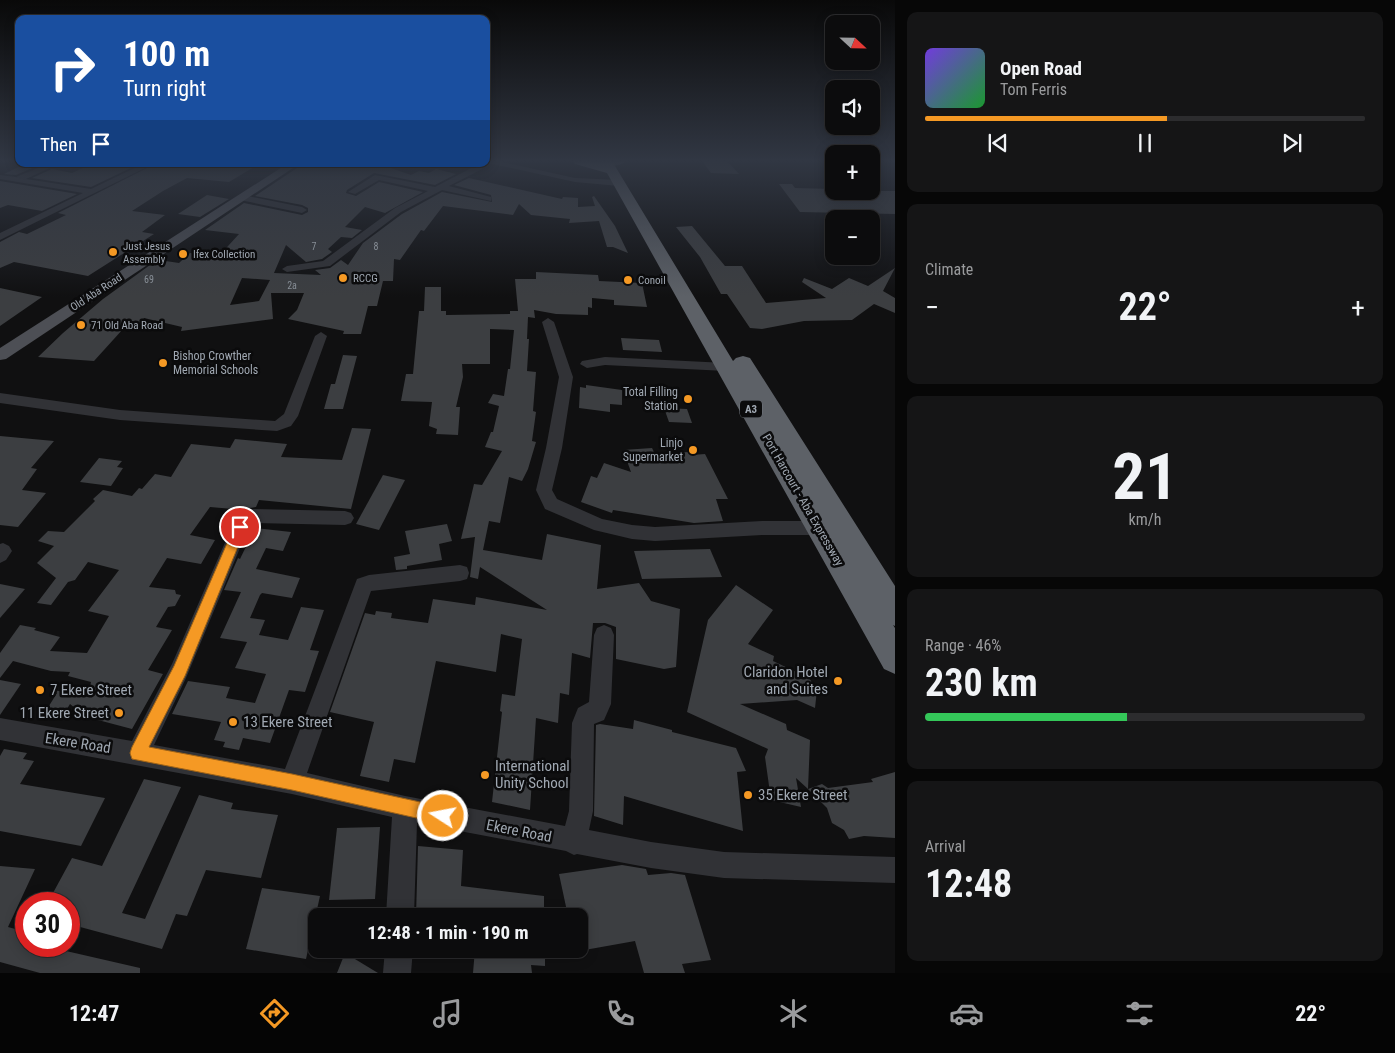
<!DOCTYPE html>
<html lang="en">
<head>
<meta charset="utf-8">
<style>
	body { margin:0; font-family:"Roboto Condensed",sans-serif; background:#151516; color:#f1f3f6; height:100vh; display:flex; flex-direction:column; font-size:19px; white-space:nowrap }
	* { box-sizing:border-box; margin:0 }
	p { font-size:16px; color:#9a9b9d }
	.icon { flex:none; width:28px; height:28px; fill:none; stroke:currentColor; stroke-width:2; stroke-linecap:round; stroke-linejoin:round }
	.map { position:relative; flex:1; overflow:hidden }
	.side { display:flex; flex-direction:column; gap:12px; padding:12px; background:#070707; width:500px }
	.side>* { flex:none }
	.banner { position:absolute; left:15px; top:15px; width:475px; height:152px; border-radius:10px; box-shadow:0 2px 12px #0003,0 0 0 1px #2c2c2e; background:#1a4fa0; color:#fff; overflow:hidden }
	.needle { width:32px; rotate:112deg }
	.controls { position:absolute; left:825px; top:15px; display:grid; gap:10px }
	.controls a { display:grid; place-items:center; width:55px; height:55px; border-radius:10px; background:#0c0c0d; box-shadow:0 2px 12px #0003,0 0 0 1px #2c2c2e; font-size:25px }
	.speed { position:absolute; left:15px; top:892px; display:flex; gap:10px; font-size:25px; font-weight:700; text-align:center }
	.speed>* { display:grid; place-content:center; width:65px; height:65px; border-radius:50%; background:#0c0c0d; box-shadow:0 2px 12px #0003,0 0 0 1px #2c2c2e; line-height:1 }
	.speed .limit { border:8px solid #d22; background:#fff; color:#111 }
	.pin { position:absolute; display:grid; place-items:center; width:42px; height:42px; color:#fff; margin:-21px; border:2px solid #fff; border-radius:50%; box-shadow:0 1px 5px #0007 }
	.me { position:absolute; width:55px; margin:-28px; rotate:281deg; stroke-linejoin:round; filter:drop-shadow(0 0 4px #0008) }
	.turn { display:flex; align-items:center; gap:18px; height:105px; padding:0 25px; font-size:22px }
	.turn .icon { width:65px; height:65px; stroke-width:2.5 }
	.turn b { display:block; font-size:35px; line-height:42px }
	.then { display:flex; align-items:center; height:48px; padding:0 25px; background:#0003; gap:10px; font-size:19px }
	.big { font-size:38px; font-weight:700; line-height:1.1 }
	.side .card { flex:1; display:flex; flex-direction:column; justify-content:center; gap:8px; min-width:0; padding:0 18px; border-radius:10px; background:#151516 }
	.side .dial { align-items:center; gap:0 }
	.dial b { font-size:65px; line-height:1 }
	.song { display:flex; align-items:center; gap:15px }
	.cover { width:60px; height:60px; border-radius:8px; background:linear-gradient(135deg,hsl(260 70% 55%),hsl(130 70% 35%)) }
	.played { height:5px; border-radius:2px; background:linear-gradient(90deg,#f59924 55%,#2c2c2e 55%) }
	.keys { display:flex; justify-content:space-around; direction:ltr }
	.heat { display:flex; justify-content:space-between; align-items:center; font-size:28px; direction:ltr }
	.charge { height:8px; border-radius:4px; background:linear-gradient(90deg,#34c759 46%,#2c2c2e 0) }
	.trip { position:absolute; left:308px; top:908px; width:280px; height:50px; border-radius:10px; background:#0c0c0d; box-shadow:0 2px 12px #0003,0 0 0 1px #2c2c2e; font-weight:700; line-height:50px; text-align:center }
	.tab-bar { display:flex; height:80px; justify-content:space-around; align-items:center; background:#050505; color:#9a9b9d }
	.tab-bar .icon { width:35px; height:35px }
	.tab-bar .on { color:#f59924 }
	.tab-bar b { font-size:22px; color:#f1f3f6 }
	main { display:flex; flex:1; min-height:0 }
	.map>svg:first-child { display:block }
	.building { fill:#3c3e41; fill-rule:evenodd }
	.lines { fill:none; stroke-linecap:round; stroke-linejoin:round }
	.minor { fill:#313236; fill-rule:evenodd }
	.major { fill:#4d4f55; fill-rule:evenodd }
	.highway { fill:#5d6167; fill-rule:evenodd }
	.route { fill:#f59924; stroke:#9f6317 }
	.poi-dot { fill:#f59924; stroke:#0b0b0c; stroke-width:2 }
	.labels { text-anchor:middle; stroke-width:5; stroke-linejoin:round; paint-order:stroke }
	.number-label { font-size:10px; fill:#878e96 }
	.far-poi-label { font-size:11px; fill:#a0a8b2; stroke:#0b0b0c; text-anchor:start }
	.far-street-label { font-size:11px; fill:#a0a8b2; stroke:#0b0b0c }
	.shield { fill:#0b0b0c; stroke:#737980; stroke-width:1 }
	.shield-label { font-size:11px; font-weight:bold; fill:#a0a8b2 }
	.poi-label { font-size:12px; fill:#a0a8b2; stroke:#0b0b0c; text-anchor:end }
	.street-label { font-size:12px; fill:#a0a8b2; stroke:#0b0b0c }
	.near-poi-label { font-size:15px; fill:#a0a8b2; stroke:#0b0b0c; text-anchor:start }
	.near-street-label { font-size:15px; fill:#a0a8b2; stroke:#0b0b0c }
</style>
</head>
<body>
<main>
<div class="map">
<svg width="895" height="973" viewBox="0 0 895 973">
	<rect width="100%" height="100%" fill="#101011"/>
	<g class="building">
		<path d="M702,161H727L739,174L711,173Z"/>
		<path d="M25,164L37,166L16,175L4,174Z"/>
		<path d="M92,164H139L91,187L32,178L52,169L72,173Z"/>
		<path d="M155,164H259L229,182L187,178L163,191L132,211L165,215L142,232L154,234L88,276L14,262L0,268V242L19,232L27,234L66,215L58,213Z"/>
		<path d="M303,164H379L411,175L419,171L429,173L436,169L456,174L435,185L374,173L347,190L346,193L356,196L379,182L423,192L385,213L365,207L345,227L362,230L352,238L341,237L328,249L332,252L322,259L306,262L286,245L274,273L321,275L315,270L330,268L341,260L348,265L363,243L402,214L442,192L492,202L491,195L454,185L469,178L562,199L563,197L578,198V207L595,206L592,197L594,196L615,226L628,253L613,247H607L599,221L569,223L570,219L531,215L519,204L513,215L443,206L424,231L421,230L400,260L394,259L393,281H383L377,306H368L361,334H343L344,331L288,319L297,310L304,293H271L273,319L181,331L182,327L144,318L141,325L123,329L94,361L38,357L63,333L103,299L150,265L153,266L159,260L179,263L190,253L218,257L239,234L205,230L244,203L302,215L308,212V208L302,205L255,196ZM242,278L270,280L259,301L230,305Z"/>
		<path d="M0,181L77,194L42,211L8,205L0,208Z"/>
		<path d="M779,184H792L795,188L834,189V191H895V214L800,212Z"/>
		<path d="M207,195L229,199L200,217L178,214Z"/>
		<path d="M692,226L725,266H742L766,303L826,298L802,282L804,278L832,289L849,278L868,286L895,268L883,291L895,298V313L874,304L852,320L804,321L762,329L750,328L727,294H721L700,257L676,227Z"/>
		<path d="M536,272L598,275L599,281L642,283L647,307L614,305V300L592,298V308L588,307V315L556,314L534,310L535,318L528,317L527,339H529L527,371L536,372L533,411L536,412L532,441L536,442L528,469L522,481L509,477L500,523L489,521L483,550L542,560L547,534L601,545L597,589L639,583L651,601L680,609L676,667L664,669L616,659V627L605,623H593L590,658L572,653L569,695L560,693L558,723L536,718L530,810L492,802L502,712L500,711L502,694L515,696L522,639L501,634L496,672L436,661L415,763L394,759L389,782L360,776L374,722L330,712L365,613L375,615L376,611L392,613L391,618L428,623L433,599L475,605L476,597L547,610L480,567L478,579L470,577L475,537L461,539L474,484L482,485L502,451L485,447L491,432H493L499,406L488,403L493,394L504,396L508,369H510L514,330L490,329V364H462L463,377L456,407H460L458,435L436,434L437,429L429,426L432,402L401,401L406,374H413L419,311H424L425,287H441V311H446V315L510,314V311H518L515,279H536Z"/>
		<path d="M0,288L42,297L0,326Z"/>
		<path d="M621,338L659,340L662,352L623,350Z"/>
		<path d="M343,355L357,356L343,409H324L331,384H335Z"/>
		<path d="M586,385L622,390V405L610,404V412L579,408L580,387L586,388Z"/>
		<path d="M664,408L687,409L692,423L669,422Z"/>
		<path d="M352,428L371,429L351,509L259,500L256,507L244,509L238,513L233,509L210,507L190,535L215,540L201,564L167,558L149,587L175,590L176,594L181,595L175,606L168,607L156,627L172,630L148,670L163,674L132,729L98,720L101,716H85L70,704L62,717L44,714L57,693L54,690L88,697L91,682L68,676L70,672L51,671L13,661L0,678V653L20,625L36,628L34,630L60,637L50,651L87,653L109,616L88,611L119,570L88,562L75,580L68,582L51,605L37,603L56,578L37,563L54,546L38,541L48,531L64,532L95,501L93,499L103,490L132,496L139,488L142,489L155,474L171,477L191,444L230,448L235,439L287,444L281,457L342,460Z"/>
		<path d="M0,436L54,441L31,468L37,469L22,490L46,493L18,527L0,525Z"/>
		<path d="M652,448L655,454L689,452L692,455L705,454L728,499H716L723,521L694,523L613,510L612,513L581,502L591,476L597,478L604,463L631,472L623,450Z"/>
		<path d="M99,458L122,461L117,467L123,468L111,486L80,482Z"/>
		<path d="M383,475L405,480L379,530L356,524Z"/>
		<path d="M447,524L452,541L439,544L442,560L407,566V569L396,570L394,557L410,554L405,531Z"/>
		<path d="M255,528L291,532L283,551L266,548L256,569L300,578L292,598L262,593L260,595L250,618L265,620L259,635L288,640L301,607L324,610L310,650L319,651L305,692L289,690L270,743L243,738L239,750L223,747L225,742L214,740L221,722L172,714L188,681L230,687L226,698L255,703L266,674L235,668L247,642L220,638L241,592L224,590L238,558L240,559Z"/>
		<path d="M710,549L722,577L642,579L634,551Z"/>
		<path d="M0,584L25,589L0,618Z"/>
		<path d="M736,585L773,610L748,644L774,656L773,661L809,678L817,690L815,708L797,700L740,704L786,724L787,730L810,740L808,789L796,778L801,807L771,800L765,757L768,749L687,712L708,620Z"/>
		<path d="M0,680L21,684L0,715Z"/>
		<path d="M634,720L672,730V732L736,748L746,771L737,772L743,831L624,796L623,825L594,816L596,725L600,724L633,729Z"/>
		<path d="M4,749L27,753L23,759L34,761L20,784L105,798L81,846L0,831V756Z"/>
		<path d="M895,772V838L864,836L849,839L844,830L832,823L827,808L808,789L822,784L828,788L873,782L871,779Z"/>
		<path d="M144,779L181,787L122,913L145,919L199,795L233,803L231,809L278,815L261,878L206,870L187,916L176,914L162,949L69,924V904H47L72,858L102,866Z"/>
		<path d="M380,827L375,899L329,900L337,828Z"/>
		<path d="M418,846L463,850L461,886L544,896V916H416Z"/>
		<path d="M622,865L646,869L648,875L671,873L685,875L711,960L682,964L685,973H644L635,941L579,951V916H568L559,874Z"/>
		<path d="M0,866L35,869L8,927L26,932V946H54L53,948L140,968V973H40L0,962Z"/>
		<path d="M262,888L320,896L306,959L246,949Z"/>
		<path d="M475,949H545V966L531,965L532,973H473Z"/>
		<path d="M345,953L378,973H337Z"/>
	</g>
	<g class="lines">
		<g class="minor">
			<path d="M486,161H498L575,178L619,180L623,183L619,186L575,182L488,163V166L449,186L491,197V201L442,190L401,212L330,266L287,272L282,269L287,266L323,261L395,208L428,191L379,180L355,194L348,192L375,175L435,187L479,164H486Z"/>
			<path d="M48,164H58L26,179L91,189L143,164H153L0,240V233L83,193L0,179V175L16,177Z"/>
			<path d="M243,195L302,207L307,210L302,213L240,200V196Z"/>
			<path d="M548,318L554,322L573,377L562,448L552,490L557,499L602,519L632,525L655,527L762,521H820L826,523L829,528L826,533L820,535H762L655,541L632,539L594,530L545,509L536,490L546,448L559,377L542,322Z"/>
			<path d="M321,332L327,336L298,416L291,426L277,431L120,420L0,403V393L120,410L275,421L284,414L315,336Z"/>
			<path d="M605,357L726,363L733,367L726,371L605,365L587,368L580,364L582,361Z"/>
			<path d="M251,509L345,511L351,513L354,518L351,523L345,525L255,523L247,531L186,678L154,745L285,769L357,579L369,575L460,565L467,567L469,573L467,579L460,581L371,591L307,773L405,796L565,826L569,811L572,723L578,708L589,702L594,635L597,628L604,625L611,628L614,635L611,704L604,720L594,724L593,811L589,830L651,842L724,852L895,857V883L724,878L651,868L577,854L574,855L566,851L417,823L414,916H386L392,817L292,794L0,740V718L132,741L172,664L234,522L245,511Z"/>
			<path d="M3,543L9,546L12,551L6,560L0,563V544Z"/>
			<path d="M385,949H413L411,973H383Z"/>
		</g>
		<g class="major">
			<path d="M586,161H624L625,162C619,168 592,167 586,161Z"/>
			<path d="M287,164H299L6,359L0,360V348Z"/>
		</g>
		<path class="highway" d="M573,161H590L602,164L600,161H612L733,361L736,358L743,356L750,358L895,586V626L893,625L895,628V674L884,669L607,173L575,164Z"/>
	</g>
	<linearGradient id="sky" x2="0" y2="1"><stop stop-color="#090909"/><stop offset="0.54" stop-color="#313743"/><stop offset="1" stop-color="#313743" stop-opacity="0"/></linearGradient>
	<rect width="895" height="297" fill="url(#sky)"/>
	<path class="route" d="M240,522L244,524L246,527L185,676L149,747L292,774L443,807L449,809L452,816L449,822L443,824L292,790L132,759L130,753L132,747L174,666L234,527L236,524Z"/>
	<g class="poi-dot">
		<circle cx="113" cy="252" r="5"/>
		<circle cx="183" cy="254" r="5"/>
		<circle cx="343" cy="278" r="5"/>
		<circle cx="628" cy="280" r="5"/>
		<circle cx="81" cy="325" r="5"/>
		<circle cx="163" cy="363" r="5"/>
		<circle cx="688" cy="399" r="5"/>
		<circle cx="693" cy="450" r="5"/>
		<circle cx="838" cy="681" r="5"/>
		<circle cx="40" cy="690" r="5"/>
		<circle cx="119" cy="713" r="5"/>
		<circle cx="233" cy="722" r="5"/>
		<circle cx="485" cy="775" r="5"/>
		<circle cx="748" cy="795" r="5"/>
	</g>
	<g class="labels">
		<g class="number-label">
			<text x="314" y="250">7</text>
			<text x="376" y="250">8</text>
			<text x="149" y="283">69</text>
			<text x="292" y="289">2a</text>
		</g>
		<g class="far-poi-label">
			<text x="123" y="250">Just Jesus<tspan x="123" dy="13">Assembly</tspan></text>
			<text x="193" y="258">Ifex Collection</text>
			<text x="353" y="282">RCCG</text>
			<text x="638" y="284">Conoil</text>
			<text x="91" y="329">71 Old Aba Road</text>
		</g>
		<g class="far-street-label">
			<text transform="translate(96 292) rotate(-33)" y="4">Old Aba Road</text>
		</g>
		<rect class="shield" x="740" y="400.5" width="22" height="17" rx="4"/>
		<g class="shield-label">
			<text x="751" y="413">A3</text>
		</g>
		<g class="poi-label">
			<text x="173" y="360" text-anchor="start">Bishop Crowther<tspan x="173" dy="14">Memorial Schools</tspan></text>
			<text x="678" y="396">Total Filling<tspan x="678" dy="14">Station</tspan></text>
			<text x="683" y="447">Linjo<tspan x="683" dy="14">Supermarket</tspan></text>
		</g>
		<g class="street-label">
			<text transform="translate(803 500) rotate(60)" y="4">Port Harcourt - Aba Expressway</text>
		</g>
		<g class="near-poi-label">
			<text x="828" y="677" text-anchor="end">Claridon Hotel<tspan x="828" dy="17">and Suites</tspan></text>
			<text x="50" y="695">7 Ekere Street</text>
			<text x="109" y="718" text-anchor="end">11 Ekere Street</text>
			<text x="243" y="727">13 Ekere Street</text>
			<text x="495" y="771">International<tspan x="495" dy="17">Unity School</tspan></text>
			<text x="758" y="800">35 Ekere Street</text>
		</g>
		<g class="near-street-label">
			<text transform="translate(78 743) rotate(9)" y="5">Ekere Road</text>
			<text transform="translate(519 831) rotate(11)" y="5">Ekere Road</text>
		</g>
	</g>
</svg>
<div class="controls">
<a><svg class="needle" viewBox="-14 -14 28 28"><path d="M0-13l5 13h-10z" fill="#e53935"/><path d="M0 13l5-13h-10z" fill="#9a9b9d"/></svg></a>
<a><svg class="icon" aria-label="sound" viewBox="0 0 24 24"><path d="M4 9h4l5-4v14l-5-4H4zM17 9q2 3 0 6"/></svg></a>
<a>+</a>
<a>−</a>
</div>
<div class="speed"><div class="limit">30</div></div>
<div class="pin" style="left:240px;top:527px;background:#d93025"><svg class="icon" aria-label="arrive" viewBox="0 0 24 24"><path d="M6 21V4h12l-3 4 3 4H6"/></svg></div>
<svg class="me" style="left:443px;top:816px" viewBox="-20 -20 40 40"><circle r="17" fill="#f59924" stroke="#fff" stroke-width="3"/><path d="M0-11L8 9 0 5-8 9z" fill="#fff"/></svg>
<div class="trip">12:48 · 1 min · 190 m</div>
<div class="banner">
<div class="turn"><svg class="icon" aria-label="right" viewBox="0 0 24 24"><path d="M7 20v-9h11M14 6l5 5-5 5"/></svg><div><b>100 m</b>Turn right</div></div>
<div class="then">Then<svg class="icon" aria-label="arrive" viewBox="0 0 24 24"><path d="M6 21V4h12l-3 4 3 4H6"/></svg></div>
</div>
</div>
<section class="side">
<div class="card">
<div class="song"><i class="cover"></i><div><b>Open Road</b><p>Tom Ferris</p></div></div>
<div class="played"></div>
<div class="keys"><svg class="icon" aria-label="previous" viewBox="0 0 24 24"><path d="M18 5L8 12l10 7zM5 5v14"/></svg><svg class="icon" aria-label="pause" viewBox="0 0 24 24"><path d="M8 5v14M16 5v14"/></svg><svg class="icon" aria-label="next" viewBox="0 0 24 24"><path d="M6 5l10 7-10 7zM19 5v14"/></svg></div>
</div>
<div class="card"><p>Climate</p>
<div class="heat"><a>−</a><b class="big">22°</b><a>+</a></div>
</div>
<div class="card dial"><b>21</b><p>km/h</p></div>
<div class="card"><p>Range · 46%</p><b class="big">230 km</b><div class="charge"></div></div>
<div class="card"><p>Arrival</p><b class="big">12:48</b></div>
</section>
</main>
<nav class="tab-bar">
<b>12:47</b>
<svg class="icon on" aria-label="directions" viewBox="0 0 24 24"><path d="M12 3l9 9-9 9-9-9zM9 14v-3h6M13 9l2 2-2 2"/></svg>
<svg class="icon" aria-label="music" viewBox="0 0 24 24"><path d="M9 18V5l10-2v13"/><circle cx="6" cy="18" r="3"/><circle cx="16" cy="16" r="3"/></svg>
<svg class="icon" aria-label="phone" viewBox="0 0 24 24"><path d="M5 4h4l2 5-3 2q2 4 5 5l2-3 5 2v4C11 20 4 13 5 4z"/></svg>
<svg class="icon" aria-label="climate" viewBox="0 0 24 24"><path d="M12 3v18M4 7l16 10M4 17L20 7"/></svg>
<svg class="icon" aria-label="car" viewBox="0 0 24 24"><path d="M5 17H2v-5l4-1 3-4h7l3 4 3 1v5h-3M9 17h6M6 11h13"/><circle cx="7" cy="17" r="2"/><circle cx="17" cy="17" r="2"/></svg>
<svg class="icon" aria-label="filters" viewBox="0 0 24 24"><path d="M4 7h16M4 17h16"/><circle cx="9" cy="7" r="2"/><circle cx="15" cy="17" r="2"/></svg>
<b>22°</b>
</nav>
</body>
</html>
